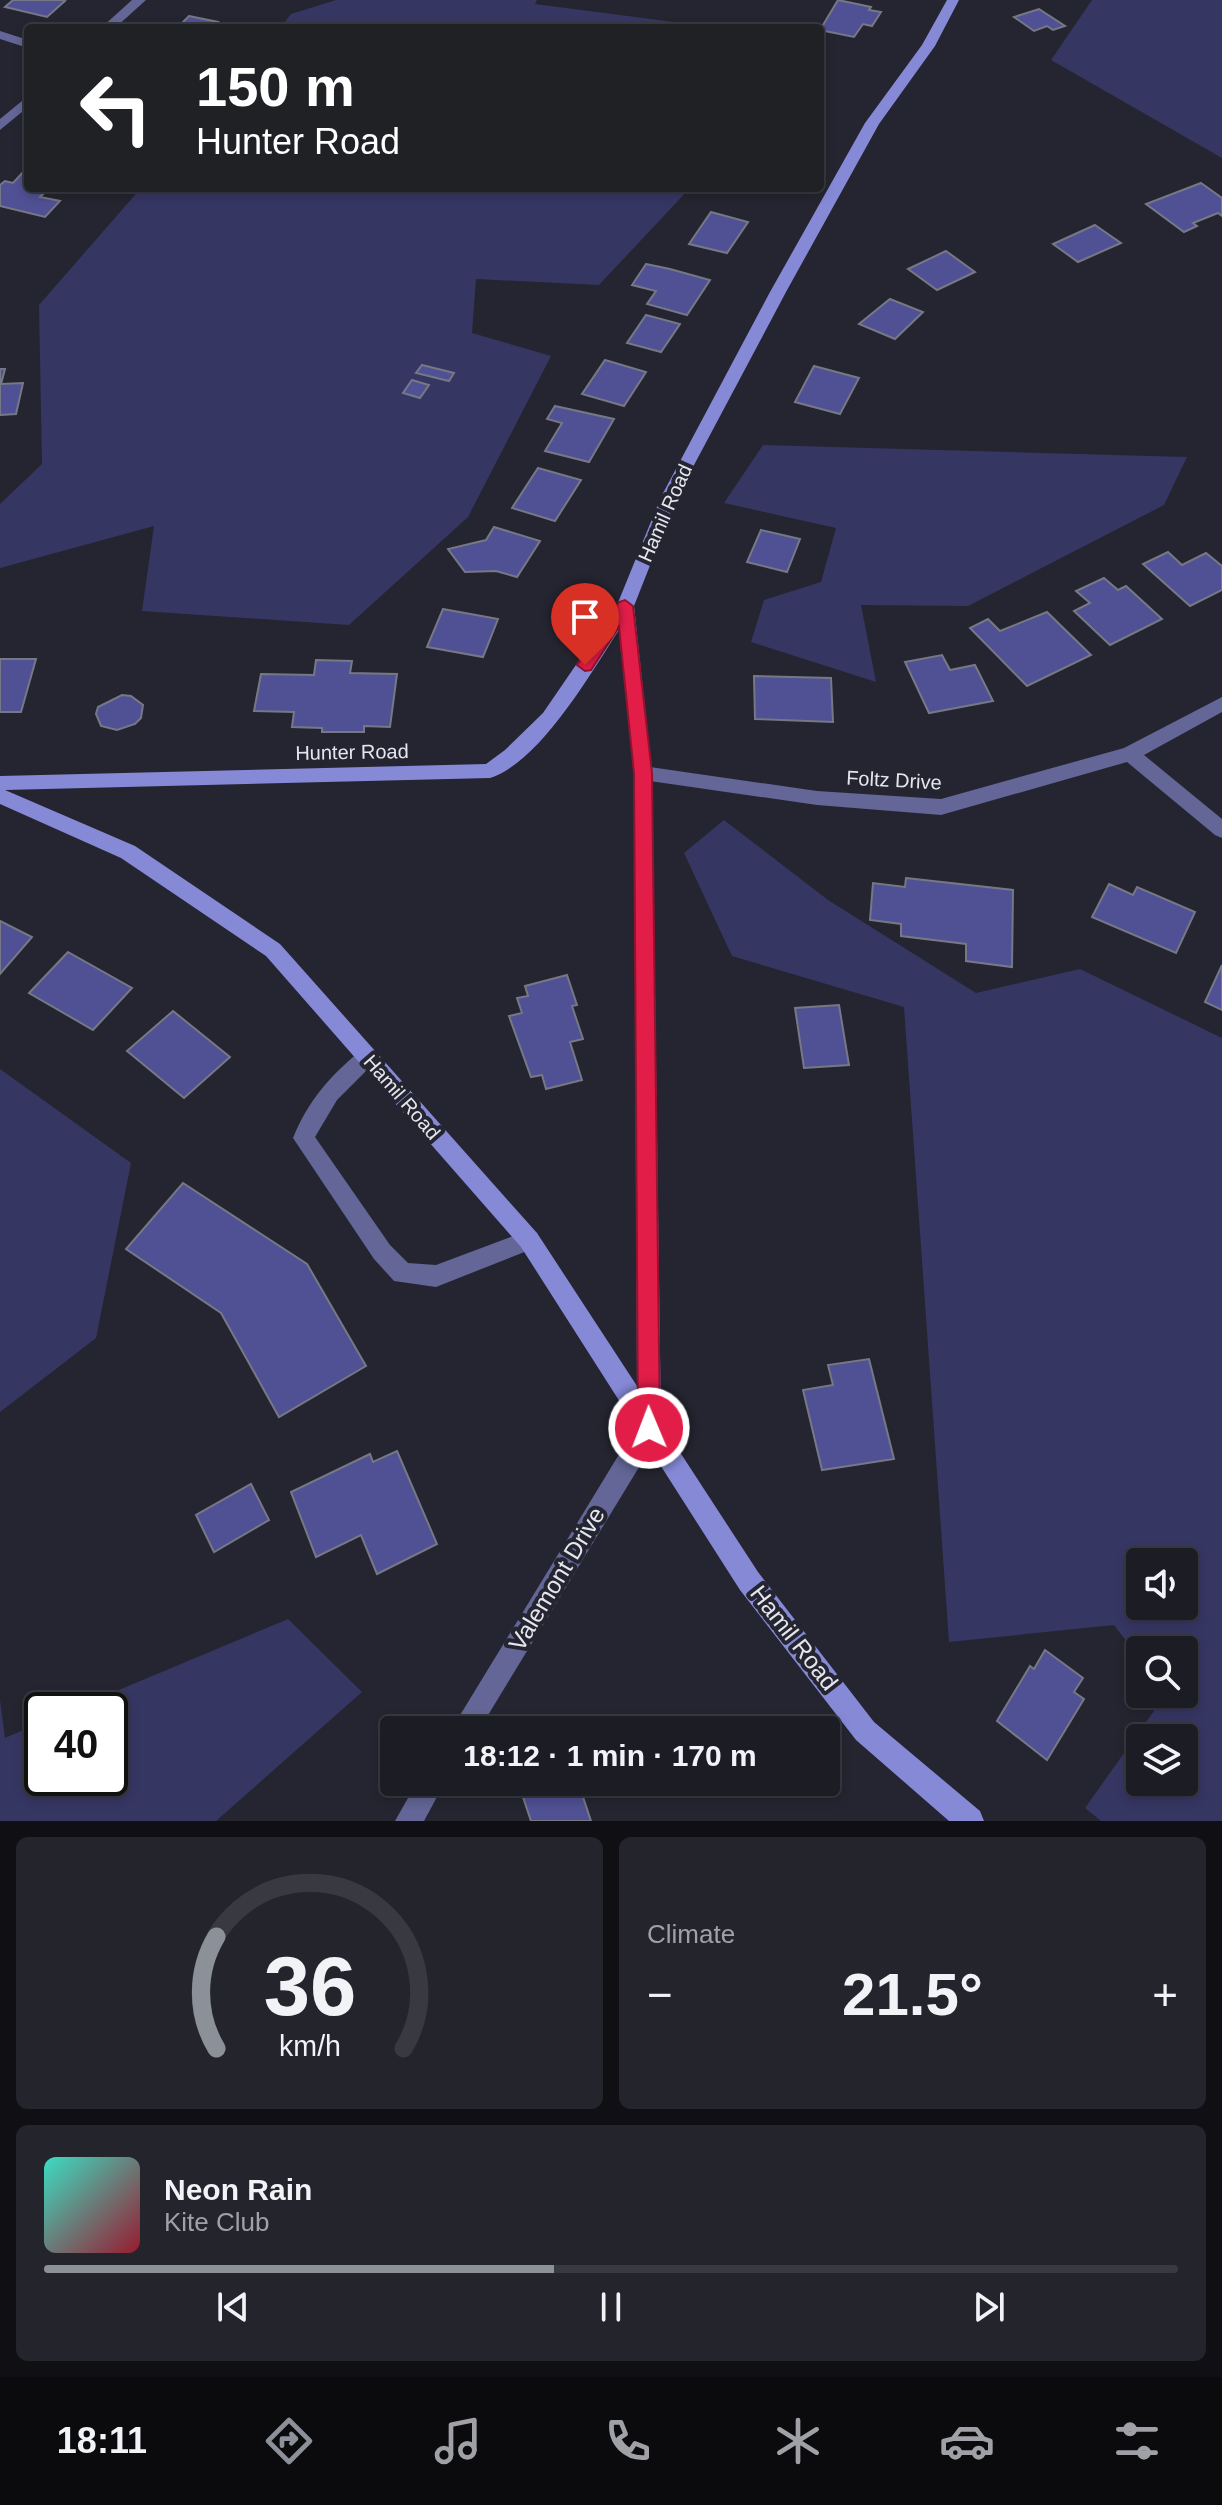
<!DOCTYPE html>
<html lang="en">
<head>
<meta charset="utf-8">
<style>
	body { margin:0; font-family:Arial,sans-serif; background:#24252c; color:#f1f3f6; height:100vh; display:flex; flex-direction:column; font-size:30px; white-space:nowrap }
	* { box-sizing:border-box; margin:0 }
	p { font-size:26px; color:#a0a1a6 }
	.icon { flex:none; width:44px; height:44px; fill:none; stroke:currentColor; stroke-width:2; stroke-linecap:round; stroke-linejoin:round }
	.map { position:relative; height:1821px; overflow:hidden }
	.details { display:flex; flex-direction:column; gap:16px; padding:16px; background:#0f0f14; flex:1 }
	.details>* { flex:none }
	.top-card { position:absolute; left:24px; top:24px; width:800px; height:168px; border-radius:8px; box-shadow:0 4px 12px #0003,0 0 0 2px #393a41; background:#202124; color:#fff; overflow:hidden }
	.tools { position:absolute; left:1126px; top:1548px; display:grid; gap:16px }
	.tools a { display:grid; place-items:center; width:72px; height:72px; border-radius:8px; background:#1b1c24; box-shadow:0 4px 12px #0003,0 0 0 2px #393a41; font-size:40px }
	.speed { position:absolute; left:24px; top:1692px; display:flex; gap:16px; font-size:40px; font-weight:700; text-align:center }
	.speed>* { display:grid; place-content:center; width:104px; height:104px; border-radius:50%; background:#1b1c24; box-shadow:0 4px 12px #0003,0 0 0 2px #393a41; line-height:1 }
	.speed .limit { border:4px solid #111; border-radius:12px; background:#fff; color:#111 }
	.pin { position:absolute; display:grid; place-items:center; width:68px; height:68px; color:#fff; margin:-82px -34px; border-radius:50% 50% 50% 0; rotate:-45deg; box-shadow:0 0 8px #0007 }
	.pin .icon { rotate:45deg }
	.me { position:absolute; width:88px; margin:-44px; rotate:359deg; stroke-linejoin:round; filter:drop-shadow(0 0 6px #0008) }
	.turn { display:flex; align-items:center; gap:28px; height:168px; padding:0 40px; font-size:36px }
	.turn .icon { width:104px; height:104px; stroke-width:2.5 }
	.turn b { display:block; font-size:56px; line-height:68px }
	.big { font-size:60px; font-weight:700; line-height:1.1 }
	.details .widget { flex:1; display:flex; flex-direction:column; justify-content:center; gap:12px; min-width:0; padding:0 28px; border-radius:12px; background:#24252c }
	.details .dial { align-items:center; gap:0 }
	.dial svg { height:208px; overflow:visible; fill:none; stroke:#393a41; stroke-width:7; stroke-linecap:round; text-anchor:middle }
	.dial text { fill:#f1f3f6; stroke:none }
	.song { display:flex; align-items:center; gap:24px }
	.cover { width:96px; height:96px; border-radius:12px; background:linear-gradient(135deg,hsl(170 70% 55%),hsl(350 70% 35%)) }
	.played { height:8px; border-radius:4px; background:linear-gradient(90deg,#8c9099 45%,#393a41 45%) }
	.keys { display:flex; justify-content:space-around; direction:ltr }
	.heat { display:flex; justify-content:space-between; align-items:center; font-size:44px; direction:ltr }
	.details .tiles { flex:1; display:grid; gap:16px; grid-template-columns:1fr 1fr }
	.widget:last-child { grid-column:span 2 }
	.trip { position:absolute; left:380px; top:1716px; width:460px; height:80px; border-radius:8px; background:#1b1c24; box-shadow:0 4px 12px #0003,0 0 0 2px #393a41; font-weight:700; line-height:80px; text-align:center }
	.tabs { display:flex; height:128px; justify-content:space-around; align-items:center; background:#0b0b0e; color:#a0a1a6 }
	.tabs .icon { width:56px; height:56px }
	.tabs .selected { color:#8c9099 }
	.tabs b { font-size:36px; color:#f1f3f6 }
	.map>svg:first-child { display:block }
	.green { fill:#363663; fill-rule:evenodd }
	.building { fill:#505094; stroke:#767885; stroke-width:2 }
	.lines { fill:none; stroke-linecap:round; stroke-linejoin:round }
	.lane { fill:#636696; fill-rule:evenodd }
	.street { fill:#636696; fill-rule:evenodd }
	.secondary { fill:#8689d6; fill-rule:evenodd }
	.route { fill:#e11d48; stroke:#92132f; stroke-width:2 }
	.labels { text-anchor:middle; stroke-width:8; stroke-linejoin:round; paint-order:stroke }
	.street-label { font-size:20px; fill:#e5e6ed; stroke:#242530 }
	.near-street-label { font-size:24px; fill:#e5e6ed; stroke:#242530 }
</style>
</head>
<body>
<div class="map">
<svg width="1222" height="1821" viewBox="0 0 1222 1821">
	<rect width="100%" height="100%" fill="#242530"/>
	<g class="green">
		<path d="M336,0H537L535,4L720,28H280L291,14Z"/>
		<path d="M1092,0H1222V158L1051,60Z"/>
		<path d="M141,188H690L599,285L476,279L472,333L551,356L468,517L349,625L142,611L154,526L0,568V504L42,464L39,305Z"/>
		<path d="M763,445L1187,457L1164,505L968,606L861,605L876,682L751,642L764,600L821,582L836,528L724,503Z"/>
		<path d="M724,820L828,900L976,993L1080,969L1222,1038V1821H1101L1085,1808L1166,1694H1184V1650H1140V1659L1114,1625L949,1642L904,1007L732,956L684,853ZM1184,1562V1606H1140V1562ZM1140,1738H1184V1782H1140Z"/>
		<path d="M0,1069L131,1163L96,1338L0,1412Z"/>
		<path d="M288,1619L362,1692L216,1821H0V1700L5,1738L42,1722V1778H110V1710H71Z"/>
	</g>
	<g class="building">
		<path d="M13,0H62L65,1L47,17L5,7Z"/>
		<path d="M838,0L871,7L869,10L881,12L872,26L863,24L854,37L820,30Z"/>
		<path d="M1039,9L1065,26L1053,30L1047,26L1034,31L1014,17Z"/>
		<path d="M189,16L218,22L213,28H177Z"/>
		<path d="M24,171L28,172V188H49L40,197L60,201L45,217L0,206V185L5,181L13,183Z"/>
		<path d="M1201,183L1222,198V216L1218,213L1193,223L1197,226L1184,232L1146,204Z"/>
		<path d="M711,212L748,222L727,253L689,244Z"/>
		<path d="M1095,225L1121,243L1078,262L1053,244Z"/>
		<path d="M946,251L975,272L937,290L908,269Z"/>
		<path d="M646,264L670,269L710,280L687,315L647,304L656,291L632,285Z"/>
		<path d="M890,299L923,312L895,339L859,324Z"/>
		<path d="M646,315L680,324L661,352L627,343Z"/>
		<path d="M605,360L646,372L624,406L582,394Z"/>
		<path d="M422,365L454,373L449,381L416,373Z"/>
		<path d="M814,366L859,378L840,414L795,402Z"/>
		<path d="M0,369H5L1,384L23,383L16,414L0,415Z"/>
		<path d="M412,380L429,385L420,398L403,393Z"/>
		<path d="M555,406L614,419L589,462L545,451L562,423L547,419Z"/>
		<path d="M538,468L581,480L555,521L512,508Z"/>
		<path d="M494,527L540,541L517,577L496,571L465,572L448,549L486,540Z"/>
		<path d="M761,530L800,539L787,572L747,562Z"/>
		<path d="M1168,552L1182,565L1206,553L1222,566V590L1190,606L1143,564Z"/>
		<path d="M1104,578L1118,590L1126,586L1162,619L1110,645L1074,611L1090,603L1076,591Z"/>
		<path d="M443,609L498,619L483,657L427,647Z"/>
		<path d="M1047,612L1091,655L1027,686L970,628L988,619L1000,631Z"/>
		<path d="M942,655L950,670L975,665L993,701L929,713L905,662Z"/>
		<path d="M0,659H36L21,712H0Z"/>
		<path d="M316,660L352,661L350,673L397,674L390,727L364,726V732H322V728L292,727L294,712L254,711L261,674L314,675Z"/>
		<path d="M754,676L831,678L833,722L755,719Z"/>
		<path d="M122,695L131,696L143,705L141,718L135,724L117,730L101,726L96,714L98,707Z"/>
		<path d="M906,878L1013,890L1012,967L966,961V944L901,936V924L870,920L873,883L905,887Z"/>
		<path d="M1109,884L1133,895L1137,887L1195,912L1176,953L1092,917Z"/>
		<path d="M0,921L32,937L0,974Z"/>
		<path d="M68,952L132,988L93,1030L29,993Z"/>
		<path d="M1222,965V1010L1205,1002Z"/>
		<path d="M567,975L577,1005L572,1006L583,1039L570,1042L582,1080L546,1089L542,1075L531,1077L509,1016L522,1013L517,998L528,996L525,986Z"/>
		<path d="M839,1005L849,1065L804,1068L795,1008Z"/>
		<path d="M173,1011L230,1057L184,1098L127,1051Z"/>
		<path d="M183,1183L307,1264L366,1366L279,1417L221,1313L126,1249Z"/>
		<path d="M869,1359L894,1459L822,1470L803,1390L833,1385L828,1365Z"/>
		<path d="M397,1451L437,1544L377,1574L361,1535L316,1557L291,1492L370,1454L373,1462Z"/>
		<path d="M251,1484L269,1520L214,1552L196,1515Z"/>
		<path d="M1045,1650L1083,1678L1074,1692L1084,1699L1047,1760L997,1721L1030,1666L1034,1669Z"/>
		<path d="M551,1782H578L591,1821H531L522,1794Z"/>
	</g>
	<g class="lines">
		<path class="lane" d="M367,1048L374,1051L378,1057L374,1063L337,1100L315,1137L390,1245L408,1263L436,1265L529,1230L537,1233L540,1240L537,1247L436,1287L394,1281L374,1259L293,1138C308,1101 330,1076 360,1051Z"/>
		<g class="street">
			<path d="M132,0H146L115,28H101Z"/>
			<path d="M0,31L28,40V48L0,39Z"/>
			<path d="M28,96V107L0,130V119Z"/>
			<path d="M1222,697V712L1144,755L1222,819V838L1215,835L1127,762L941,815L817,805L643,780L634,773L643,766L817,791L941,799L1124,748Z"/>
			<path d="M649,1416L658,1420L661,1428L658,1436L479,1730H451L640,1420Z"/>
			<path d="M417,1782H445L424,1821H395Z"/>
		</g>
		<path class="secondary" d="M947,0H959L935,46L879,124L786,292L677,497L634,606L652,773L661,1423L758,1572L874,1722L980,1811L984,1821H949L856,1740L740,1590L521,1247L266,956L121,858L0,804V776L486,764L505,750L543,713L617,605L661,497L770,292L865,123L922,45ZM619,630L634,773L637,1386L537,1233L280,944L135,846L5,790L490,778C540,762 591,673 619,630Z"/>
	</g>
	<path class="route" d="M625,600L633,606L652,773L660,1428L657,1435L649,1439L642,1435L638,1428L634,773L619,627L591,670L585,671L577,665L619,602Z"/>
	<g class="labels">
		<g class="street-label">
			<text transform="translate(665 513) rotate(-66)" y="7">Hamil Road</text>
			<text transform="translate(352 752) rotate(-1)" y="7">Hunter Road</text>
			<text transform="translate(894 780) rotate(3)" y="7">Foltz Drive</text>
			<text transform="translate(402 1097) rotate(49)" y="7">Hamil Road</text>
		</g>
		<g class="near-street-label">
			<text transform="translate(557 1579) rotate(-59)" y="8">Valemont Drive</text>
			<text transform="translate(794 1638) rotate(52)" y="8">Hamil Road</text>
		</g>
	</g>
</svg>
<div class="tools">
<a><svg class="icon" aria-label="sound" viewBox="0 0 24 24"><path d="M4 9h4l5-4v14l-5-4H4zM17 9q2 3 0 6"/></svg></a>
<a><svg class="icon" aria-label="search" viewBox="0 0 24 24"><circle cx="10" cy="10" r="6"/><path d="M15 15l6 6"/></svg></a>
<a><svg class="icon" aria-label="layers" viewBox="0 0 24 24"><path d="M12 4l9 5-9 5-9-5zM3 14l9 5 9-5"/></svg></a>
</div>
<div class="speed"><div class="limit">40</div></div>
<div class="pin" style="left:585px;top:665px;background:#d93025"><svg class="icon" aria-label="arrive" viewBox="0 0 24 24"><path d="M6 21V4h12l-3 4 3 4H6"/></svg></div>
<svg class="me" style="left:649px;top:1428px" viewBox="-20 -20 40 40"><circle r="17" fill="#e11d48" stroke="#fff" stroke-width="3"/><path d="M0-11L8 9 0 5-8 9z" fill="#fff"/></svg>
<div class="trip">18:12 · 1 min · 170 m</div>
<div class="top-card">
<div class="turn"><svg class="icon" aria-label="left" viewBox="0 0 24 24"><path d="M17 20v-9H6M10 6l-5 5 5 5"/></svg><div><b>150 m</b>Hunter Road</div></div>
</div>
</div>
<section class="details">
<div class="tiles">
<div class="widget dial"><svg viewBox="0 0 100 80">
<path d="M14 69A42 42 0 1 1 86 69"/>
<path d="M14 69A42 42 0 0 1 14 26" stroke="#8c9099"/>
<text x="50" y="56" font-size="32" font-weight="700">36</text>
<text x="50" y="72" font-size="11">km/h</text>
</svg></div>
<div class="widget"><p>Climate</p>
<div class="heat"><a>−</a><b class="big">21.5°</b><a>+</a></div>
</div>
<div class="widget">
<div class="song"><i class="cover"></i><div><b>Neon Rain</b><p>Kite Club</p></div></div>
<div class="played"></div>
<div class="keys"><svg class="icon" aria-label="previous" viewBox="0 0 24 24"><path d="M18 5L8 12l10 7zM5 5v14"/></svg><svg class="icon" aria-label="pause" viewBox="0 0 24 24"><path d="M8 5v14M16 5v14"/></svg><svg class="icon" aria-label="next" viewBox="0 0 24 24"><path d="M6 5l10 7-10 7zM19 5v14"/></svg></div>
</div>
</div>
</section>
<nav class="tabs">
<b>18:11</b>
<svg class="icon selected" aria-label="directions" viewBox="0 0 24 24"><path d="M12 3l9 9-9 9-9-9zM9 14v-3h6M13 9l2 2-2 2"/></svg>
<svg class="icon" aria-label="music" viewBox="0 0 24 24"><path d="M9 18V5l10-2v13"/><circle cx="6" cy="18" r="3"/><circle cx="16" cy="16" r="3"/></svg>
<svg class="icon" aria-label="phone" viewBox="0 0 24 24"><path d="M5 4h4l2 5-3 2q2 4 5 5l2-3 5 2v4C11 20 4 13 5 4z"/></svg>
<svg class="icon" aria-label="climate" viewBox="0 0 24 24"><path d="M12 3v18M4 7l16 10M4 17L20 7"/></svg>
<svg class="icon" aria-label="car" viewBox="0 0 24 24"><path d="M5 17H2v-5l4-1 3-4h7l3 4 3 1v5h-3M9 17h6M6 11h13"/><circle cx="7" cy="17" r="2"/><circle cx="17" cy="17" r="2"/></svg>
<svg class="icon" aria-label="filters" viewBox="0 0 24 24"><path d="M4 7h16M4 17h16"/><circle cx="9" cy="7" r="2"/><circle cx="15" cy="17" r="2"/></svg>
</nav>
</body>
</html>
